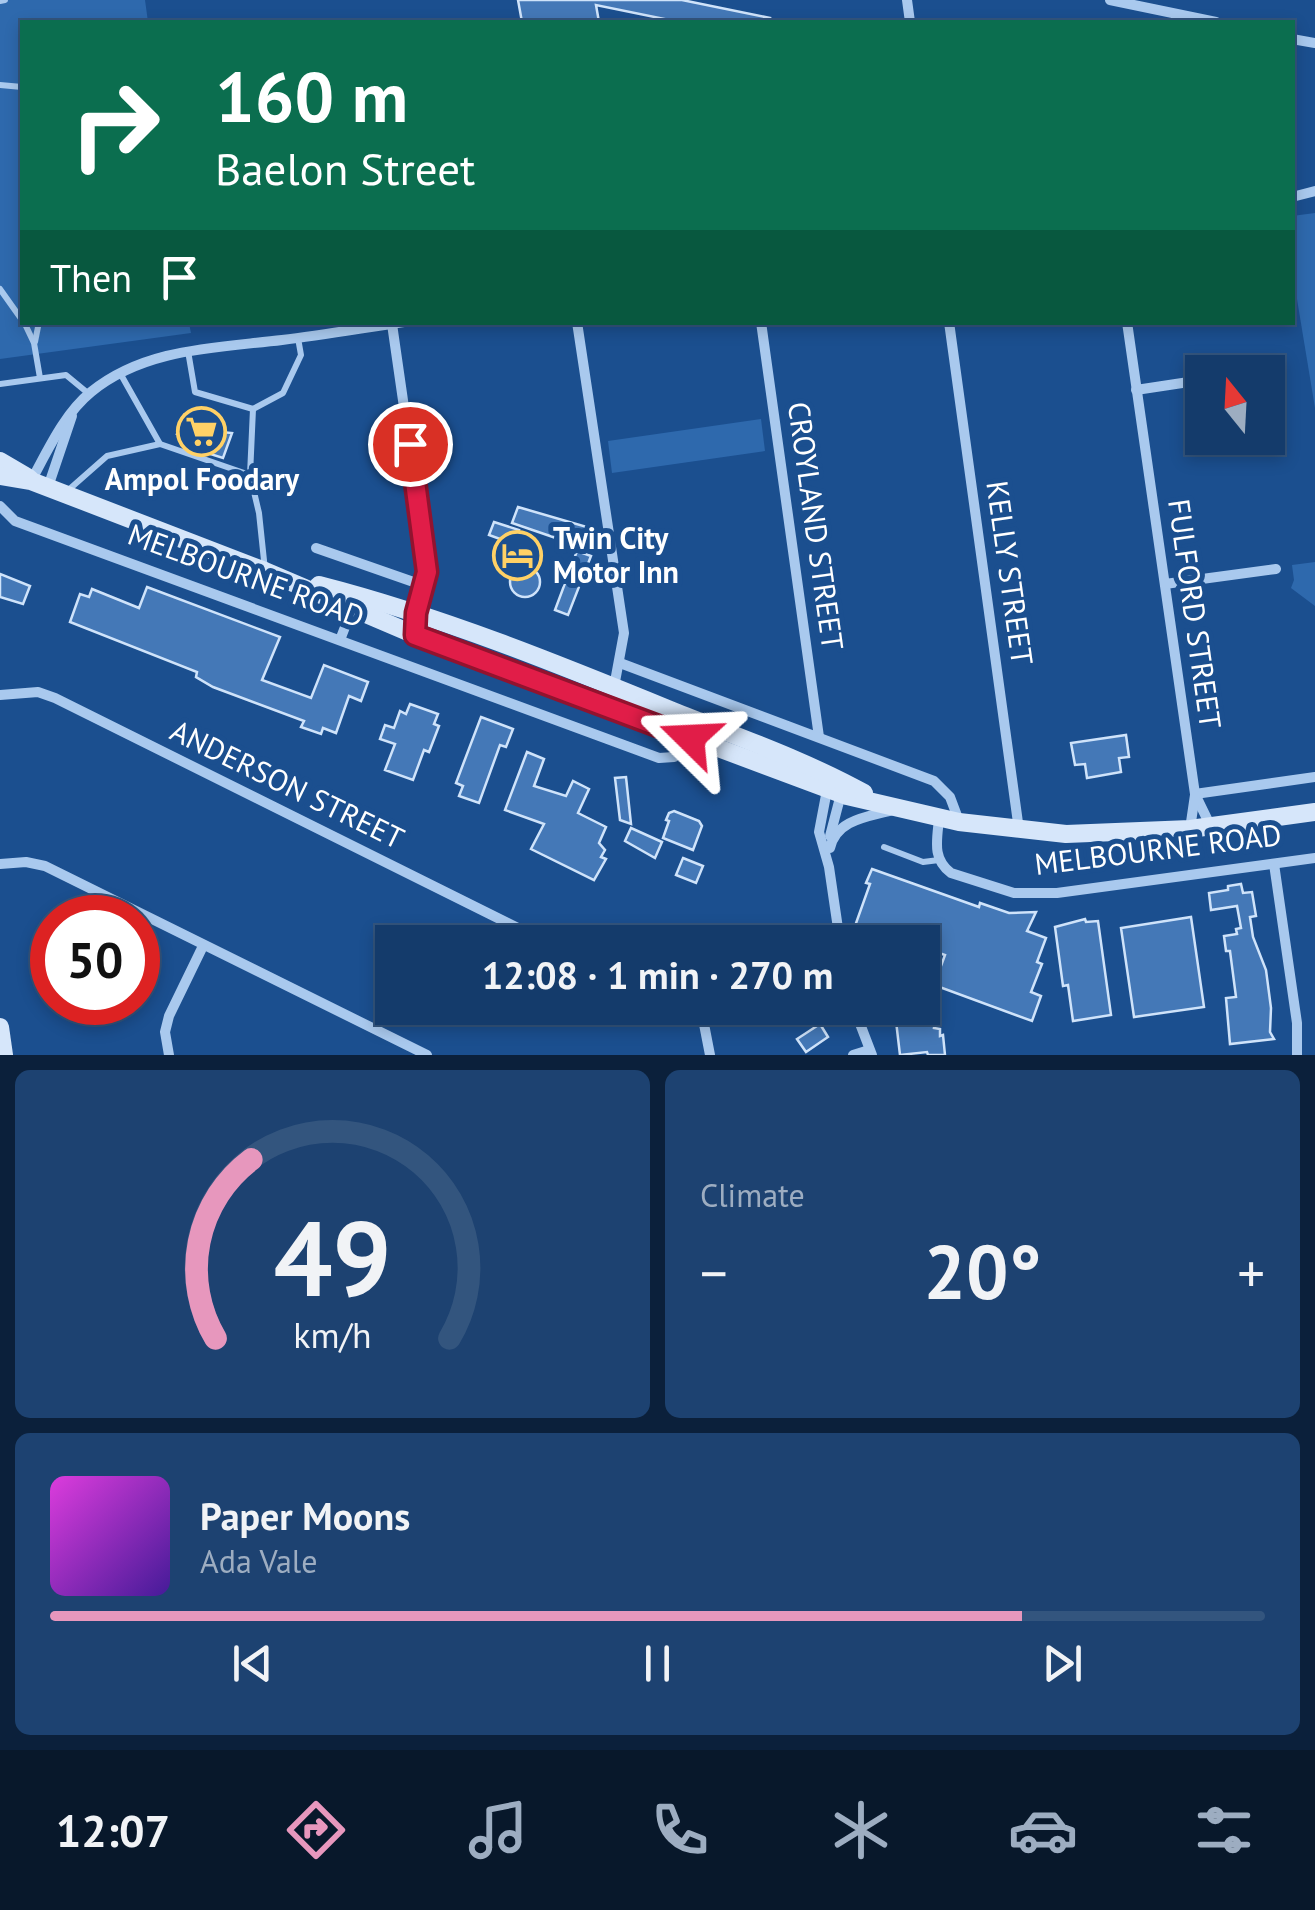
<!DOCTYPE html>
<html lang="en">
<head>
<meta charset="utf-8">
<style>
	body { margin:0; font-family:"PT Sans",sans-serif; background:#1d4271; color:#f1f3f6; height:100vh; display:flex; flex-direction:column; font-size:38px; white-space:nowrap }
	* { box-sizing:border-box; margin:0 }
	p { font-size:32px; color:#9dadc1 }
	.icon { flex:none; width:55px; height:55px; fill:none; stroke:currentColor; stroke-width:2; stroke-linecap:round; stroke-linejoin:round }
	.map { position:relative; height:1055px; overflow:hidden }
	.sheet { display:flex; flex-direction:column; gap:15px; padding:15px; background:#0b203b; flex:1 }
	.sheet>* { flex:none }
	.hud { position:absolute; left:20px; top:20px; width:1275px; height:305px; border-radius:0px; box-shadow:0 5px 15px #0003,0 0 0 2px #33557e; background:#0b6e4f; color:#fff; overflow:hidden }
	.needle { width:65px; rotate:342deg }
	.controls { position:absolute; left:1185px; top:355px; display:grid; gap:20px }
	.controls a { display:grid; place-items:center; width:100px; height:100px; border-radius:0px; background:#143b6b; box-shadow:0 5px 15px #0003,0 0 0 2px #33557e; font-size:50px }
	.speed { position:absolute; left:30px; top:895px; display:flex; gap:20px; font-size:50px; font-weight:700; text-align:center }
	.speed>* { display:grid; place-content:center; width:130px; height:130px; border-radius:50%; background:#143b6b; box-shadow:0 5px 15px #0003,0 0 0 2px #33557e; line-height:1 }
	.speed .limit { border:15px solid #d22; background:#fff; color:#111 }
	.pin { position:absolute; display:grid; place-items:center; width:85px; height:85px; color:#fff; margin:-42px; border:5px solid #fff; border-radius:50%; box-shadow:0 2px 10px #0007 }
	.me { position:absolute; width:110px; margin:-55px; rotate:291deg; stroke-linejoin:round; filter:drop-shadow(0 0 8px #0008) }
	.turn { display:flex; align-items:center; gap:35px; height:210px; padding:0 30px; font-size:45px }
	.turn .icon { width:130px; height:130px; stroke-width:2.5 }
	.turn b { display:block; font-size:70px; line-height:85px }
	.then { display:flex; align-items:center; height:95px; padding:0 30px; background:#0003; gap:20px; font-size:38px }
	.big { font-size:75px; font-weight:600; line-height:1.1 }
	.sheet .tile { flex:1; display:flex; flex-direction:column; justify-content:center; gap:15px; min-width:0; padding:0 35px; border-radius:15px; background:#1d4271 }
	.sheet .dial { align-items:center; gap:0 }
	.dial svg { height:260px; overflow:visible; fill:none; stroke:#33557e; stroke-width:7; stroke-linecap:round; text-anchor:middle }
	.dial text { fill:#f1f3f6; stroke:none }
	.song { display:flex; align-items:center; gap:30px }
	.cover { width:120px; height:120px; border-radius:15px; background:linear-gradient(135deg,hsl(300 70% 55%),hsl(260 70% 35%)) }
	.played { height:10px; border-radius:5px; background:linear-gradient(90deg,#e797bd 80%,#33557e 80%) }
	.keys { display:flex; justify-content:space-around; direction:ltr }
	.heat { display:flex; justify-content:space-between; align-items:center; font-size:55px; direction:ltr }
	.sheet .tiles { flex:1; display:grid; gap:15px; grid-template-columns:1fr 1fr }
	.tile:last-child { grid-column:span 2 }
	.trip { position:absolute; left:375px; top:925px; width:565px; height:100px; border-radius:0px; background:#143b6b; box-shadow:0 5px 15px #0003,0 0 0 2px #33557e; font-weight:600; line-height:100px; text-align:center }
	.tabs { display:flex; height:160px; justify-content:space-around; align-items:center; background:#08182b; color:#9dadc1 }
	.tabs .icon { width:70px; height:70px }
	.tabs .selected { color:#e797bd }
	.tabs b { font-size:45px; color:#f1f3f6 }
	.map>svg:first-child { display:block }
	.green { fill:#2e69ad }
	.building { fill:#4478b7; stroke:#cfe3fa; stroke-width:2.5 }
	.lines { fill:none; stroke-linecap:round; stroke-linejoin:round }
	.service { stroke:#a9c9ee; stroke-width:6 }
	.minor { stroke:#a9c9ee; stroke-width:10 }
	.secondary { stroke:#d6e6fa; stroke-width:18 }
	.route-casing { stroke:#92132f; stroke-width:25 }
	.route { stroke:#e11d48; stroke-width:18 }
	.labels { text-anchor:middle; stroke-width:10; stroke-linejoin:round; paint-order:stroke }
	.poi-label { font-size:30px; font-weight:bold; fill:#fff; stroke:#1b4f8f }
	.street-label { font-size:30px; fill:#fff; stroke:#1b4f8f }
</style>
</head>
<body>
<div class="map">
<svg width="1315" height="1055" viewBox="0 0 1315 1055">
	<rect width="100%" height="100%" fill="#1b4f8f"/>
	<g class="green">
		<path d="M0,0H145L148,22H22V322L189,323L191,333L0,359Z"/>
		<path d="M1315,213V408L1293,275L1292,216Z"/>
		<path d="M761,419L765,451L612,473L608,441Z"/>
		<path d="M1315,562V606L1291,588L1294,580L1292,565Z"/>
	</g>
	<g class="building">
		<path d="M518,0H682L770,18L769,22H679L596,5L599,22H522Z"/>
		<path d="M184,415L222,429L221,432L232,433L223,458L207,453L209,446L177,434Z"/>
		<path d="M518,507L587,527L582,542L554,532L553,537L512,523Z"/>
		<path d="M494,522L519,530L514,544L489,535Z"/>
		<path d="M577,551L591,556L568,615L555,610Z"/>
		<circle cx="525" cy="582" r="15"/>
		<path d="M0,574L30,586L23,604L0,597Z"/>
		<path d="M147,587L280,637L262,680L311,698L324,665L368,682L361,701L349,696L336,733L323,728L321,734L301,727L304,721L213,687L196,677L197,672L70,622L80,594L89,597L92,589L139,608Z"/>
		<path d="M410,704L438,714L434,724L439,726L429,752L424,750L413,780L385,770L395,744L380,739L385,725L394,728L400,711L406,714Z"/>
		<path d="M481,717L513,729L506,747L500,745L479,803L459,796L463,786L456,783Z"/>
		<path d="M1126,735L1129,757L1119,758L1121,772L1087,778L1085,764L1075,765L1071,743Z"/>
		<path d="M527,752L544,759L534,786L566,796L573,781L589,789L578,813L606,827L599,843L605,850L601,857L606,859L594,880L531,849L544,824L505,810Z"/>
		<path d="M626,777L631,824L620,820L615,778Z"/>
		<path d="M674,811L699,821L702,826L693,850L663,838L669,821L666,820L669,813Z"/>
		<path d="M631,828L662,842L655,858L625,841Z"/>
		<path d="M683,858L703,866L696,883L676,875Z"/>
		<path d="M872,869L979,907L980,903L1009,913L1036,912L1027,931L1046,938L1037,962L1042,964L1031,992L1041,996L1032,1021L934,985L945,955L922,947V942H901L855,926L870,884L866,883Z"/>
		<path d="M1241,884L1243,893L1252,892L1256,916L1250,917L1253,937L1266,970L1271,1008L1270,1032L1274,1039L1230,1044L1226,998L1236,997L1230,951H1226L1224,936L1237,934L1236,929L1241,928L1237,906L1211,910L1209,893L1228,890V886Z"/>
		<path d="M1191,917L1204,1007L1134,1017L1121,928Z"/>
		<path d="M1085,919L1086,922L1098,921L1111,1015L1073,1021L1068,985L1063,986L1055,927Z"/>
		<path d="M889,1008H912L911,1021L935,1022L934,1028L940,1029V1036L943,1035L945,1055H928L927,1052L900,1055L896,1021H888Z"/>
		<path d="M820,1024L828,1037L806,1052L797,1039Z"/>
	</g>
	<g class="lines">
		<g class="service">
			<path d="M0,1L5,0"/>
			<path d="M0,85L22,87"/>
			<path d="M0,289L22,320"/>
			<path d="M24,322L34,343L40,378"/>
			<path d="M35,342L39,322"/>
			<path d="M188,351L195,392L253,409L250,475"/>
			<path d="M120,373L160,444L250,475L259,513L265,570"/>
			<path d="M0,384L66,375L89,394"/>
			<path d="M253,409L283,393L301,355L298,338"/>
			<path d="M65,493L107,456L160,444"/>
			<path d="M884,847L923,862L939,860"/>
		</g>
		<g class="minor">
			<path d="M907,0L910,22"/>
			<path d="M1110,0L1216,22"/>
			<path d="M1292,39L1315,43"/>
			<path d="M1292,197L1315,191"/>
			<path d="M577,322L624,633L614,687"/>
			<path d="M761,322L819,737"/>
			<path d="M949,322L1019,830"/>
			<path d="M1127,322L1195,794L1211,827"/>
			<path d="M392,324L426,560V579L416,613"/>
			<path d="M1246,372H1248"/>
			<path d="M1136,390L1202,380"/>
			<path d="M31,481C48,450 64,414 91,392C145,348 216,348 282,340C322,335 363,328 404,322"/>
			<path d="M48,487L72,416"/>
			<path d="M0,506L15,521L659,758L674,757L702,743"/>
			<path d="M316,548L425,586"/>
			<path d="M1165,584L1276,569"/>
			<path d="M340,640L352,609"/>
			<path d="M620,663L934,781L950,797L959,821"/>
			<path d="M0,695L38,692L55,698L546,942"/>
			<path d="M827,790L819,832L829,867L840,942"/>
			<path d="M1195,794L1315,777"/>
			<path d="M939,819C937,840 932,859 951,873L1014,893H1057L1315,858"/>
			<path d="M1190,829L1195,795"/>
			<path d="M830,836L841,794"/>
			<path d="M830,848C837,819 868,817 893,810"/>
			<path d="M0,864L26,862L45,866L427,1055"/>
			<path d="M1274,864L1297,1023V1055"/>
			<path d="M677,1008L703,1019L710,1055"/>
			<path d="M854,1008L872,1055"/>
			<path d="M169,1055L165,1032L169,1016L203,946"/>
			<path d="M853,1055L869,1050"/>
		</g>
		<g class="secondary">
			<path d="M0,461L29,478"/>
			<path d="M0,476L31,481L265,571L415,635L847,796L959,822L1066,834L1190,829L1315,812"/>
			<path d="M319,585C440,616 558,664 673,711C738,737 802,759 864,793"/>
			<path d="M0,1027L4,1055"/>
		</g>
	</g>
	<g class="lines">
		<defs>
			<path id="route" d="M410,444L427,572L416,613L415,635L690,738"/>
		</defs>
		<use href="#route" class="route-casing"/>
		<use href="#route" class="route"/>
	</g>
	<defs>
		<symbol id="supermarket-ring" viewBox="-11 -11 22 22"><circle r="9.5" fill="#1b4f8f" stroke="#ffd166" stroke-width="1.5"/><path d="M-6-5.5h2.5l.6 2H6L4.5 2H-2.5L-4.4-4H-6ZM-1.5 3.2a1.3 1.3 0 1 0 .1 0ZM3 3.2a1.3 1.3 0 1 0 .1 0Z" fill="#ffd166"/></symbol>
		<symbol id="hotel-ring" viewBox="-11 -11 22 22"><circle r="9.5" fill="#1b4f8f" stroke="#ffd166" stroke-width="1.5"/><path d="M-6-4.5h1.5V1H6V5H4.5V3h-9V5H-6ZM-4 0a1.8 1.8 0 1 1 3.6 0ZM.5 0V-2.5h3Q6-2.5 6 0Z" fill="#ffd166"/></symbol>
	</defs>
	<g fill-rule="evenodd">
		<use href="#supermarket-ring" x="174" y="404" width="55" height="55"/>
		<use href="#hotel-ring" x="490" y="528" width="55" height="55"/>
	</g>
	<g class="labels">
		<g class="poi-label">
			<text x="202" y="490">Ampol Foodary</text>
			<text x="553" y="549" text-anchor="start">Twin City<tspan x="553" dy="34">Motor Inn</tspan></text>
		</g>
		<g class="street-label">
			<text transform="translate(815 526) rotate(82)" y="10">CROYLAND STREET</text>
			<text transform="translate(1009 573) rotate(82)" y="10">KELLY STREET</text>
			<text transform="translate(246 576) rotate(20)" y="10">MELBOURNE ROAD</text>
			<text transform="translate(1194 614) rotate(82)" y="10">FULFORD STREET</text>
			<text transform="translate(287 785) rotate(26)" y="10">ANDERSON STREET</text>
			<text transform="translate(1158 850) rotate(-7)" y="10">MELBOURNE ROAD</text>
		</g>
	</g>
</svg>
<div class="controls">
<a><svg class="needle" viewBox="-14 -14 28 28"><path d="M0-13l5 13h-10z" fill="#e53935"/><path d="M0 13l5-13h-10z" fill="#9dadc1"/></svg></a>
</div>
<div class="speed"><div class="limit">50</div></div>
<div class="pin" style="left:410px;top:444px;background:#d93025"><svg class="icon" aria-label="arrive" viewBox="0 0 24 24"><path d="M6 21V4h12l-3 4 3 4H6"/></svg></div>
<svg class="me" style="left:690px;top:738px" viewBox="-20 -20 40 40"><path d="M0-17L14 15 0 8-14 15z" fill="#e11d48" stroke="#fff" stroke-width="4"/></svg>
<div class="trip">12:08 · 1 min · 270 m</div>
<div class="hud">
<div class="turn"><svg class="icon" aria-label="right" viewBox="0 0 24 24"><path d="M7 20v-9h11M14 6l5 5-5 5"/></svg><div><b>160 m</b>Baelon Street</div></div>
<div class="then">Then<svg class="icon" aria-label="arrive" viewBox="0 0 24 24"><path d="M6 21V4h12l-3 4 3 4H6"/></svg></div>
</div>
</div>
<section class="sheet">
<div class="tiles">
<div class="tile dial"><svg viewBox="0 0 100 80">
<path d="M14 69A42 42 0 1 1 86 69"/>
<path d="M14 69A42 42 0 0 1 25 14" stroke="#e797bd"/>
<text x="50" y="56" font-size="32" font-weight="700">49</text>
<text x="50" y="72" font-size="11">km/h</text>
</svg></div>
<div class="tile"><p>Climate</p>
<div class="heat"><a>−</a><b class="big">20°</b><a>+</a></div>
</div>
<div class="tile">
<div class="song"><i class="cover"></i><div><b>Paper Moons</b><p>Ada Vale</p></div></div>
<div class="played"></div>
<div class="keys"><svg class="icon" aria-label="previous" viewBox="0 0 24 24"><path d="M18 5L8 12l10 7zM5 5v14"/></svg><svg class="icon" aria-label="pause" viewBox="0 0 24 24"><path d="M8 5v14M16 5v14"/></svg><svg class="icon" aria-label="next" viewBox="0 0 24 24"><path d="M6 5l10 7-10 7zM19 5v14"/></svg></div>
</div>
</div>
</section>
<nav class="tabs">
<b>12:07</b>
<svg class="icon selected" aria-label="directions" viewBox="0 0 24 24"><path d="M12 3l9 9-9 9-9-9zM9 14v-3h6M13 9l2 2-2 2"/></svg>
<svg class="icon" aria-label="music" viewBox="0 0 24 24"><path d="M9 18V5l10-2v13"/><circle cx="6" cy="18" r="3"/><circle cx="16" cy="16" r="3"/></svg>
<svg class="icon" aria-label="phone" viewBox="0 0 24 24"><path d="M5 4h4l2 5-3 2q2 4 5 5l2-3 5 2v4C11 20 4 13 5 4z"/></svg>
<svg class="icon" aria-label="climate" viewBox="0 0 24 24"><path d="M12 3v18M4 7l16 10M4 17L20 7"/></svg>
<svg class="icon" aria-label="car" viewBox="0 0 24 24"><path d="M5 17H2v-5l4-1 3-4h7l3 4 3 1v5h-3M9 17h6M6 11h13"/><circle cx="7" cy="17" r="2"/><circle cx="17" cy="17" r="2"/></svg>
<svg class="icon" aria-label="filters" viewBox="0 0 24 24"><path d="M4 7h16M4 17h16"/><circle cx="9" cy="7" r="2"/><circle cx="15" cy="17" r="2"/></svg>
</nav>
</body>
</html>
